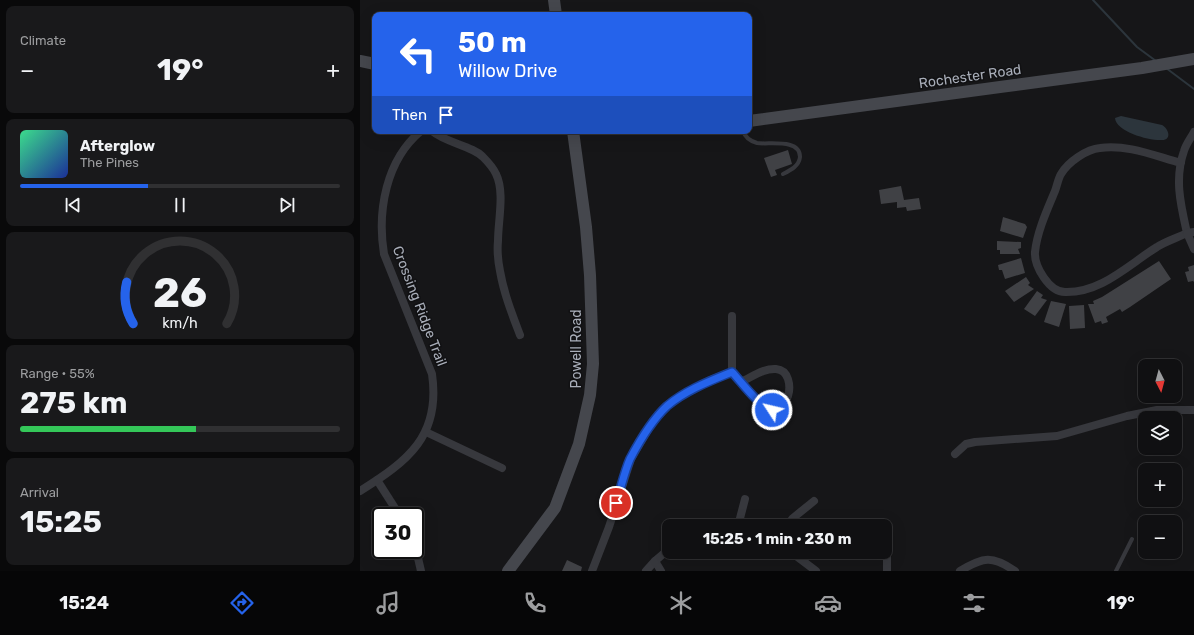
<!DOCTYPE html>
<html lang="en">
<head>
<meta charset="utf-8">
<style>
	body { margin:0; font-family:Rubik,sans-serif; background:#19191b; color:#f1f3f6; height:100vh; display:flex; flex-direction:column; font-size:15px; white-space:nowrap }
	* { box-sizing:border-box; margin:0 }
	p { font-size:13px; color:#9c9d9f }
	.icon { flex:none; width:22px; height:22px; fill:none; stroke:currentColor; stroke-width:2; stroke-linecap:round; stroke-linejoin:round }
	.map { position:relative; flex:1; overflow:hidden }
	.panel { display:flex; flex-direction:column; gap:6px; padding:6px; background:#09090a; width:360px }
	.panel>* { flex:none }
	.hud { position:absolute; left:12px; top:12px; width:380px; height:122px; border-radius:8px; box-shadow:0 4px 16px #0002,0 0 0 1px #303032; background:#2563eb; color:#fff; overflow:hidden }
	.needle { width:26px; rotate:174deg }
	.fabs { position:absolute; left:778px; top:359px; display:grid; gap:8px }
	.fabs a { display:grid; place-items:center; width:44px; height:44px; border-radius:8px; background:#101012; box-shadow:0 4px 16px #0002,0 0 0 1px #303032; font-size:20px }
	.speed { position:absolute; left:12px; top:507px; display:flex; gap:8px; font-size:20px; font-weight:700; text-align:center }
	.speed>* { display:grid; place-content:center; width:52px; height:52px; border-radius:50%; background:#101012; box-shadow:0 4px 16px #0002,0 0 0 1px #303032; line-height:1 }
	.speed .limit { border:2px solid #111; border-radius:6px; background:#fff; color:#111 }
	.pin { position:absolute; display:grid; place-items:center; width:34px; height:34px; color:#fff; margin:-17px; border:2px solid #fff; border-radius:50%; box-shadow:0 1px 4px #0007 }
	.me { position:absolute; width:44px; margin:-22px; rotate:305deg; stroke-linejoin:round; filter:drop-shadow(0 0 3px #0008) }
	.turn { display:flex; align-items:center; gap:14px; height:84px; padding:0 20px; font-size:18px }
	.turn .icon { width:52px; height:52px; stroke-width:2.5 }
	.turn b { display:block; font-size:28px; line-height:34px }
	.then { display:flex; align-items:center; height:38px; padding:0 20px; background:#0003; gap:8px; font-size:15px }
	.big { font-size:30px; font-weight:700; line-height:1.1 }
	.panel .tile { flex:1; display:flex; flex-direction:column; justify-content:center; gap:6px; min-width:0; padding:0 14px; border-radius:8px; background:#19191b }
	.panel .dial { align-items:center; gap:0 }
	.dial svg { height:104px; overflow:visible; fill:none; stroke:#303032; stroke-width:7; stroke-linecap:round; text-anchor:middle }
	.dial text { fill:#f1f3f6; stroke:none }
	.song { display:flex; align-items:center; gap:12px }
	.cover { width:48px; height:48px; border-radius:6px; background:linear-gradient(135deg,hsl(150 70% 55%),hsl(230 70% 35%)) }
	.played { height:4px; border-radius:2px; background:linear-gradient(90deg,#2563eb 40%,#303032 40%) }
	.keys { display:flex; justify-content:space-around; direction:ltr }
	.heat { display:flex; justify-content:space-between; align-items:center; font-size:22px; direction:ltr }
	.charge { height:6px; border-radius:3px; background:linear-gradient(90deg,#34c759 55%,#303032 0) }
	.trip { position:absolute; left:302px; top:519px; width:230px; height:40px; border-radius:8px; background:#101012; box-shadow:0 4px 16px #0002,0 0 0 1px #303032; font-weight:700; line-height:40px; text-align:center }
	.menu { display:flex; height:64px; justify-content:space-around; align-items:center; background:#060607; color:#9c9d9f }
	.menu .icon { width:28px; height:28px }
	.menu .active { color:#2563eb }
	.menu b { font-size:18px; color:#f1f3f6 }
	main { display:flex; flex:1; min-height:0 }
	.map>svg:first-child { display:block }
	.water { fill:#2c353c }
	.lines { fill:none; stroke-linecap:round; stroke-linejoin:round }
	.stream { stroke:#2c353c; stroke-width:2 }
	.building { fill:#404145 }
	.lane { stroke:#37383d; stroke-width:4 }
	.street { stroke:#37383d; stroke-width:8 }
	.secondary { stroke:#45474d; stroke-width:12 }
	.route-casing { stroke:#184099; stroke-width:10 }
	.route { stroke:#2563eb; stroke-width:7 }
	.labels { text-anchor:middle; stroke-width:3; stroke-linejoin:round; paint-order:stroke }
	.street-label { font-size:14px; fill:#a8adb8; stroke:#111113 }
</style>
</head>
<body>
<main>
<section class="panel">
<div class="tile"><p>Climate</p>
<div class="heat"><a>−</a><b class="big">19°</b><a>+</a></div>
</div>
<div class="tile">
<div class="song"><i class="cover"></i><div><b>Afterglow</b><p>The Pines</p></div></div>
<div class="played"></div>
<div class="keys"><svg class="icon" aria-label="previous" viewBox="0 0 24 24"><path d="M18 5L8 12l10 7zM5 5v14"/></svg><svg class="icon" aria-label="pause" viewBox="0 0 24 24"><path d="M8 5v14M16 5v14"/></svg><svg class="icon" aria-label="next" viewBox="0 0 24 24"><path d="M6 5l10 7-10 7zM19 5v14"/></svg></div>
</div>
<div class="tile dial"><svg viewBox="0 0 100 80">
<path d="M14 69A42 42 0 1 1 86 69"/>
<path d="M14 69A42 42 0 0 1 9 37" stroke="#2563eb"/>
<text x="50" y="56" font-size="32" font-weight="700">26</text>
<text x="50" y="72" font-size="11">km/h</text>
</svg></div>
<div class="tile"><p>Range · 55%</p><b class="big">275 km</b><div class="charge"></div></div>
<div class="tile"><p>Arrival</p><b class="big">15:25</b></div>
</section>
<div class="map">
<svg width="834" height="571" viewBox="0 0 834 571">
	<rect width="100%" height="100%" fill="#161618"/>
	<path class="water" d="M761,116L802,125C809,129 812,140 802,140C790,141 756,132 755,118Z"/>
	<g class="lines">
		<g class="stream">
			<path d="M733,0L777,47L796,61"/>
			<path d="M806,68L834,89"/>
		</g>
	</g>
	<g class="building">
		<path d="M428,150L432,164L415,170L417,175L411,177L404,158Z"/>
		<path d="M541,186L544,200L559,198L561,209L547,211L546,207L537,208V202L521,204L519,190Z"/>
		<path d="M643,217L665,224L667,227L663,238L640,231Z"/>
		<path d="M637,241L661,242V248L658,249L660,254H640V250H637Z"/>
		<path d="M661,258L665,273L645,279L642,270H639L638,265Z"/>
		<path d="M799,261L811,279L770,307L762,312L760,309L746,317L748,322L742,324L741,321L735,323L728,304H734L733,301L742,297Z"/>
		<path d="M834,265V282L833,281L828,282L825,272L829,271L828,267Z"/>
		<path d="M666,277L670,283L668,285L674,289L654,302L645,291Z"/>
		<path d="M677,291L683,295L681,298L687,300L675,316L664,309Z"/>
		<path d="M691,301L706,304L699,327L684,322Z"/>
		<path d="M724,305L725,328L710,329L709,306Z"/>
		<path d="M207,560L222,567L221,571H202Z"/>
	</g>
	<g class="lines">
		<g class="lane">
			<path d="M383,131C385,137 390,141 397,143C408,145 440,138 440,157C439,166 431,170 423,174"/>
			<path d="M756,571L772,539"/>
		</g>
		<g class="street">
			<path d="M72,131C86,143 113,146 123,157C128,162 133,167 136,174C145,192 138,221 138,241C137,251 138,261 140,271C144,294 152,314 160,335"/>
			<path d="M821,163C795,156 767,144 740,148C727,149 708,162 701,174C698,179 697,186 695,191C687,210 677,232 675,252C674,266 689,292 705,292C741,293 768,265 797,247C806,241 817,238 827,233C821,206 814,179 824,151C826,144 831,138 834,132"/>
			<path d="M834,232L827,233L834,249"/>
			<path d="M372,316V372"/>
			<path d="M372,372C381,381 400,408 413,410C415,410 417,409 419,409C423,405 426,401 428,396C431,386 429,370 416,369C404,368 392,377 381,382"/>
			<path d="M66,432L142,468"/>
			<path d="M595,454L606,444L615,442L697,436L767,416L797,410H834"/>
			<path d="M17,480L40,516"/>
			<path d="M0,491C48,461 81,436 72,374L24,254C17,211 26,160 61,131"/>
			<path d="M364,526H368"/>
			<path d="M378,526L385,499"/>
			<path d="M427,526L433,518L454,501"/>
			<path d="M55,545L61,571"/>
			<path d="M527,545V571"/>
			<path d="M431,552L456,571"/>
			<path d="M295,561L301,571"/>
			<path d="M232,571L249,527L271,459L292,423L307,406L329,391L350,380L372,372"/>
			<path d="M286,571L295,561L309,549"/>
			<path d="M600,571C623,557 632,555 655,571"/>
		</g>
		<g class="secondary">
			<path d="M194,0L196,15"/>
			<path d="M0,61L15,64"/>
			<path d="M389,121L640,87L782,68L834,59"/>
			<path d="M148,571L195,508L219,444L230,395L233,364L230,275L226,227L213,131"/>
		</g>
	</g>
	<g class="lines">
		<defs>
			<path id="route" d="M256,503C261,488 264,473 270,459C279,442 293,419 307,406C326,390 350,381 372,372C384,385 396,403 412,410"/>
		</defs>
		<use href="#route" class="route-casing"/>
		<use href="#route" class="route"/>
	</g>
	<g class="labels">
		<g class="street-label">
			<text transform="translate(610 76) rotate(-8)" y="5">Rochester Road</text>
			<text transform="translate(60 306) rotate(69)" y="5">Crossing Ridge Trail</text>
			<text transform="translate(216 349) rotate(-90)" y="5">Powell Road</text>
		</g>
	</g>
</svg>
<div class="fabs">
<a><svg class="needle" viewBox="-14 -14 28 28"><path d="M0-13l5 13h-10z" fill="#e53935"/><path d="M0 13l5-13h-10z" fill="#9c9d9f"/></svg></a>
<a><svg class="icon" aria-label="layers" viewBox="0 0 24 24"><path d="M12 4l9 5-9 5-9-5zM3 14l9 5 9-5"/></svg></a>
<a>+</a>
<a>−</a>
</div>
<div class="speed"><div class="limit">30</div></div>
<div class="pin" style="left:256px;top:503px;background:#d93025"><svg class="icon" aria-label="arrive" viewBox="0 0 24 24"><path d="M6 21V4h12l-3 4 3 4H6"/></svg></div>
<svg class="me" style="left:412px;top:410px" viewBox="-20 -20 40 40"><circle r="17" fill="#2563eb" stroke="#fff" stroke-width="3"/><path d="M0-11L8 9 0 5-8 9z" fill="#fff"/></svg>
<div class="trip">15:25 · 1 min · 230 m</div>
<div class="hud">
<div class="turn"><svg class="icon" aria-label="left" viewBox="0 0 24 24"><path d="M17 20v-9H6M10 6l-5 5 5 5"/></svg><div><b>50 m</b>Willow Drive</div></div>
<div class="then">Then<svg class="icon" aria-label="arrive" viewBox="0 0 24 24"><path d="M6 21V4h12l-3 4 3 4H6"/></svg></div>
</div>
</div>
</main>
<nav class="menu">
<b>15:24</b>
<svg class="icon active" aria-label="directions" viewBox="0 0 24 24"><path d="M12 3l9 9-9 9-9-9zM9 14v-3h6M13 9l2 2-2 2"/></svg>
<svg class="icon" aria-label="music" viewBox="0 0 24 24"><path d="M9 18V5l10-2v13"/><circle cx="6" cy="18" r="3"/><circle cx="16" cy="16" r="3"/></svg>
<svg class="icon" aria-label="phone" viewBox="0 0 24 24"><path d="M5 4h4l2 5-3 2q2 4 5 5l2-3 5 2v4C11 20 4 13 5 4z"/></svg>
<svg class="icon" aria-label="climate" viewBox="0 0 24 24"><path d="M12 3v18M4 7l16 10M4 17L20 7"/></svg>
<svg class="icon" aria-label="car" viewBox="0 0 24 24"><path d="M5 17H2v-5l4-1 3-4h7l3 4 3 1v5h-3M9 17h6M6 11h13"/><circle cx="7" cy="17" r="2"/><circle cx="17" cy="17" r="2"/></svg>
<svg class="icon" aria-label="filters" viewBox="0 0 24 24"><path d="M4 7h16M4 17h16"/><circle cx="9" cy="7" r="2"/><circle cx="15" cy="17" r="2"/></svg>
<b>19°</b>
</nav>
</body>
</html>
